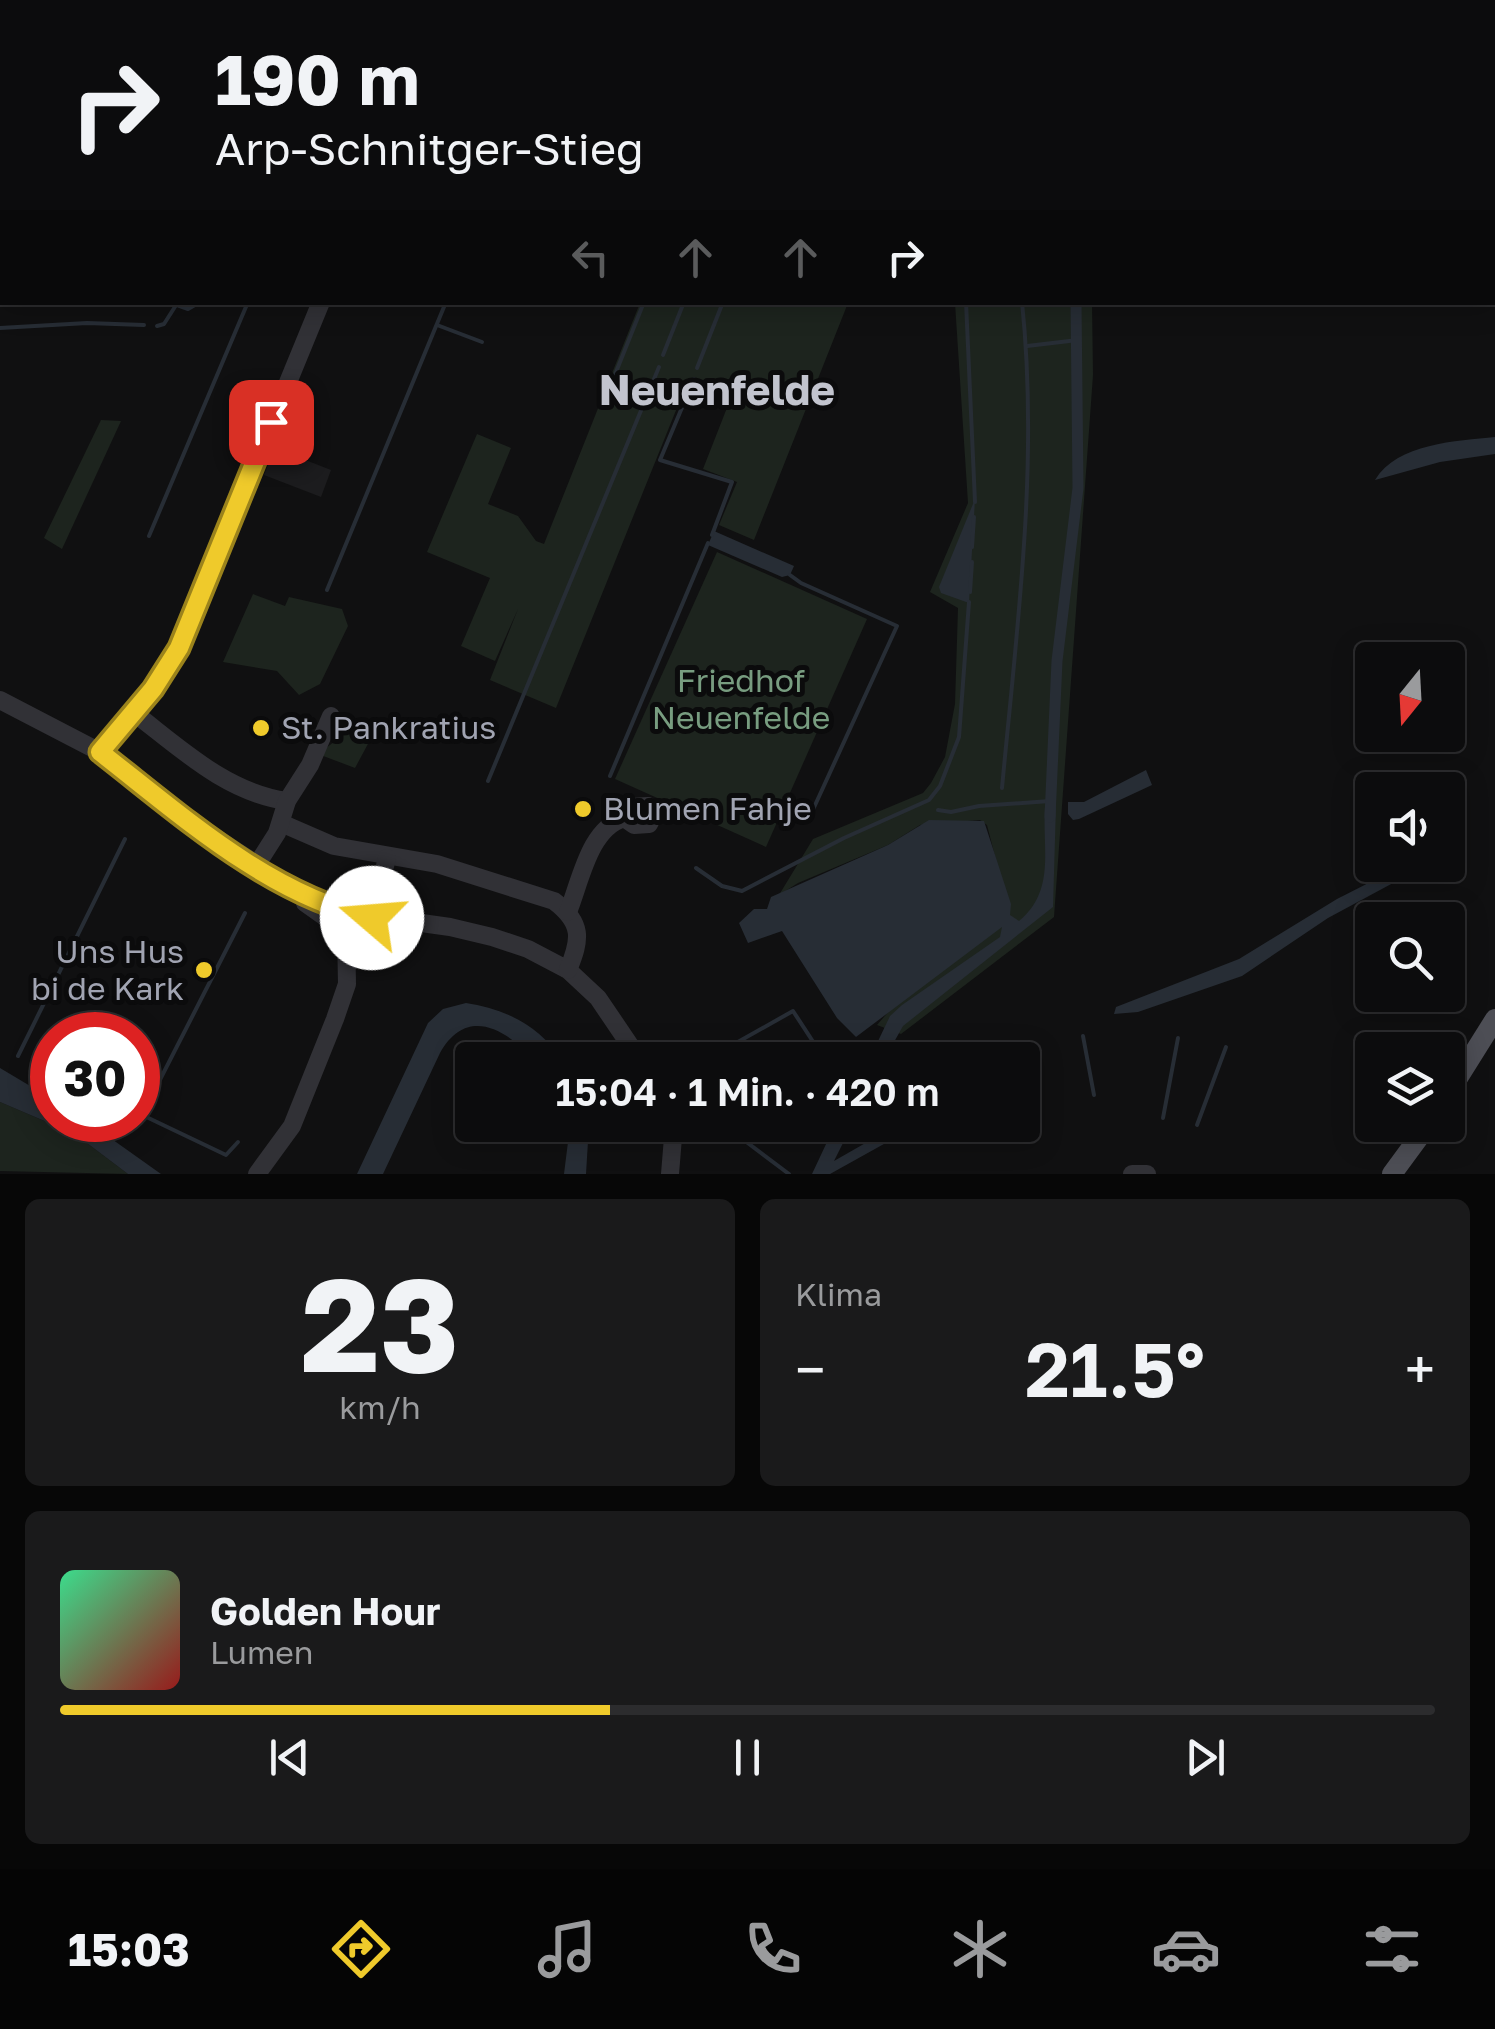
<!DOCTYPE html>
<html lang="de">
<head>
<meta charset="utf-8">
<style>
	body { margin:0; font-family:"Golos Text",sans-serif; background:#1a1a1b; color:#f1f3f6; height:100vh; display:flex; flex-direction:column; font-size:38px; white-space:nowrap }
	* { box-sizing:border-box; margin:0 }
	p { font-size:32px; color:#9a9b9d }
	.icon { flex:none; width:55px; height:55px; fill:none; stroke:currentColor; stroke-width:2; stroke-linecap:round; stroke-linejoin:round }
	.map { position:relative; height:1174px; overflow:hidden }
	.drawer { display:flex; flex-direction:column; gap:25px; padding:25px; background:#070707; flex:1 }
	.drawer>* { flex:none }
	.banner { position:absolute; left:0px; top:0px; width:1495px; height:305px; box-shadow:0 5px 25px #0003,0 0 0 2px #2c2c2e; background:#0c0c0d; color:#f1f3f6; overflow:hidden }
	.needle { width:65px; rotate:198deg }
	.tools { position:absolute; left:1355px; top:642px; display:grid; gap:20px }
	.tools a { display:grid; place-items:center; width:110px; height:110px; border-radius:10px; background:#0c0c0d; box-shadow:0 5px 25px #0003,0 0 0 2px #2c2c2e; font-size:50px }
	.speed { position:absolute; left:30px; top:1012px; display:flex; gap:20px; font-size:50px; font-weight:700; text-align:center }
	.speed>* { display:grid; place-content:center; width:130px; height:130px; border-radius:50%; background:#0c0c0d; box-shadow:0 5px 25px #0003,0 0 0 2px #2c2c2e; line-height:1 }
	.speed .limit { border:15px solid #d22; background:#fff; color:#111 }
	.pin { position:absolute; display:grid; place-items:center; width:85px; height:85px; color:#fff; margin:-42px; border-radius:20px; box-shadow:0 5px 15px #0006 }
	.me { position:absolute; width:110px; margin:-55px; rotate:288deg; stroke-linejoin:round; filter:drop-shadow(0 0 8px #0008) }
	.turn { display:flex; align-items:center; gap:35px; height:210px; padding:0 50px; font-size:45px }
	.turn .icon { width:130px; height:130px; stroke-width:2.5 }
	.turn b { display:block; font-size:70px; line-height:85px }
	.lanes { display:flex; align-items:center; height:95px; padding:0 50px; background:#0003; justify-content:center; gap:50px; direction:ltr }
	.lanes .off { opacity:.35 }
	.big { font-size:75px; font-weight:600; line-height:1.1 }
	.drawer .widget { flex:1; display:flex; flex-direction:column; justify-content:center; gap:15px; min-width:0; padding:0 35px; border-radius:15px; background:#1a1a1b }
	.drawer .dial { align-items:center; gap:0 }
	.dial b { font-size:130px; line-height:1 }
	.song { display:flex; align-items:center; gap:30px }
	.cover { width:120px; height:120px; border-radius:15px; background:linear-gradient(135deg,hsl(150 70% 55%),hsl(0 70% 35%)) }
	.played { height:10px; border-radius:5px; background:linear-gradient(90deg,#efca2b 40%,#2c2c2e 40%) }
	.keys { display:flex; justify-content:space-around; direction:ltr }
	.heat { display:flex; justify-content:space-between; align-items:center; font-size:55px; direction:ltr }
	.drawer .tiles { flex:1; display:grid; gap:25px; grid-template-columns:1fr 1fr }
	.widget:last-child { grid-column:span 2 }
	.trip { position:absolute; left:455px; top:1042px; width:585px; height:100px; border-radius:10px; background:#0c0c0d; box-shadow:0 5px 25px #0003,0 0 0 2px #2c2c2e; font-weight:600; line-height:100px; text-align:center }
	.tab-bar { display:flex; height:160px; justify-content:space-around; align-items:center; background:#050505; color:#9a9b9d }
	.tab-bar .icon { width:70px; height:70px }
	.tab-bar .active { color:#efca2b }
	.tab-bar b { font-size:45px; color:#f1f3f6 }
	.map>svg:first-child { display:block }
	.built { fill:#1c1c1e }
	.green { fill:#1d241e }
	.water { fill:#272d35 }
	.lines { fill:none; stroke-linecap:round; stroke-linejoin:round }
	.stream { stroke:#272d35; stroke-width:4 }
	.canal { stroke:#272d35; stroke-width:11 }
	.minor { stroke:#313136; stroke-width:18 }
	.major { stroke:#4d4e55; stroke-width:20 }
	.route-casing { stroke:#9b831c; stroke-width:25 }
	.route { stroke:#efca2b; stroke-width:18 }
	.poi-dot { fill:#efca2b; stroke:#0b0b0c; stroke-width:4 }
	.labels { text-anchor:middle; stroke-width:10; stroke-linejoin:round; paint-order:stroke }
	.park-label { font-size:32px; fill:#789d80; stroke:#0b0b0c }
	.poi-label { font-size:32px; fill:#a1a4b2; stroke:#0b0b0c; text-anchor:start }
	.district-label { font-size:42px; font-weight:bold; fill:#c2c4ce; stroke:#0b0b0c }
</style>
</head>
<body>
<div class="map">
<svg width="1495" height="1174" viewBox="0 0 1495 1174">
	<rect width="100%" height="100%" fill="#101011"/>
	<path class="built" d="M275,448L331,470L321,497L264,475Z"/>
	<g class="green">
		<path d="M640,303H848L754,540L719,525L737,482L703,469L732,395L689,378L556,708L490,680L518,609L495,661L461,646L490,578L427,552L477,434L511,448L488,504L518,516L536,541L544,544Z"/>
		<path d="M955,303H1092L1093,375L1054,917L901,1034L877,1025L897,1002L1002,926L1010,915L987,825L980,820L920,825L888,845L798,883L779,895L813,839L923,793L931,783L945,757L955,704L958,608L930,592L968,503Z"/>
		<path d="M101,420L121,421L62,549L44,538Z"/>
		<path d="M717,552L867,619L766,847L615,779Z"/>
		<path d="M253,594L285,606L289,597L342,609L348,626L320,684L299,695L277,671L223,662Z"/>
		<path d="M349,717L376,729L355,768L318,754L342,736Z"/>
		<path d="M0,1102L75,1134L128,1174L0,1171Z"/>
	</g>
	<g class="water">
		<path d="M1495,437V454L1440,462L1375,480C1397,443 1457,441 1495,437Z"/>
		<path d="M975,499L969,603L941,593L939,587Z"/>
		<path d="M714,531L794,566L790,575L782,577L708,545Z"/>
		<path d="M1146,770L1152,785L1079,819L1073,820L1068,814V802H1084Z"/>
		<path d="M1056,805L1053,907L903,1026L884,1060H869L890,1016L902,1005L1000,937L1002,927L856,1037L837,1018L782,931L748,943L739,923L754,909H767L771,897L888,845L929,820L984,821L1011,904L1010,915L1019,921C1056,890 1042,849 1045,806Z"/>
		<path d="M1398,868L1399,877L1393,883L1328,918L1242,976L1138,1012L1114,1014L1116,1007L1239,959L1337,899Z"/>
		<path d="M466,1003C503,1008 541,1026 561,1060H534C504,1027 466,1007 440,1053L383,1174H357L428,1023L443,1009Z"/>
		<path d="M0,1068L52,1099V1120H85L161,1174H128L75,1134L0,1102Z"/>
		<path d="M565,1125H589L586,1174H564L569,1134Z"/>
		<path d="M835,1125H852L834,1161L897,1125H918L830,1174H812Z"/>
	</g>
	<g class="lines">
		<g class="stream">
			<path d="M1056,0L1057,2"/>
			<path d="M61,2L62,0"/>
			<path d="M178,2L179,0"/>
			<path d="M207,2L208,0"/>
			<path d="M331,2L332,0"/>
			<path d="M369,2L370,0"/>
			<path d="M682,2L683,0"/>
			<path d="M763,2L764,0"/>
			<path d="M802,2L803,0"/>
			<path d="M841,2L842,0"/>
			<path d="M922,2L923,0"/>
			<path d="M986,2L987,0"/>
			<path d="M1230,2L1231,0"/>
			<path d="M0,128L2,129"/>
			<path d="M966,302L975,502"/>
			<path d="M177,305L188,309L200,302"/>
			<path d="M437,325L482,342"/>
			<path d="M157,326L164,324L178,302"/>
			<path d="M0,328L87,323L144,325"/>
			<path d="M1027,346L1078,340"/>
			<path d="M663,355L684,302"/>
			<path d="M697,368L723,302"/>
			<path d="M694,379L660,460L732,482L712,535"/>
			<path d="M612,382L644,302"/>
			<path d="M149,536L248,302"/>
			<path d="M972,547L974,517"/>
			<path d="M790,575L801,583L897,626L811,814"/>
			<path d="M327,590L446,302"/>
			<path d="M970,592L972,562"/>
			<path d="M610,776L708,543"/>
			<path d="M488,781L659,367"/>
			<path d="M1002,788C1017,627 1039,464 1022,302"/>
			<path d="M938,810L951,812L979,806L1050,801"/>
			<path d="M696,868L722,886L742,891L844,838L929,800L940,786L959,737L969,602"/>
			<path d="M1083,1036L1094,1095"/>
			<path d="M729,1047L793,1011L825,1060"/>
			<path d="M18,1056L125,839"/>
			<path d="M755,1058L757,1060"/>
			<path d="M138,1113L226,1155L238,1142"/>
			<path d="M142,1115L245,913"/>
			<path d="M1163,1118L1178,1038"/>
			<path d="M724,1125L789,1174"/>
			<path d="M1197,1125L1226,1047"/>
		</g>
		<g class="canal">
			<path d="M1078,0V2"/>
			<path d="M1050,817L1057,661L1078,488L1076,302"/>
		</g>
		<g class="minor">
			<path d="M443,2L444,0"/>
			<path d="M0,700L100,752L178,813L288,885L350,913L450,927L492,937L528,949L568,970L598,998L640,1060"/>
			<path d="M133,712C180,748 227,793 287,801"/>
			<path d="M100,752L153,689L179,648L321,302"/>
			<path d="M281,823L334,846L437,864L554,901C583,923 581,939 568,970"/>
			<path d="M256,866L277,833L287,801L310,765L331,716"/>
			<path d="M568,912C581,880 589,829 624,818L631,807L648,806L654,814L649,824L634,825L624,818"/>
			<path d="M372,918L387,858"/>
			<path d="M257,1174L292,1126L335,1019L347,984L346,932L305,903"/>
			<path d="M670,1174L674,1125"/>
			<path d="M1132,1174H1147"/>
		</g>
		<g class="major">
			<path d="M1448,1094L1495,1019"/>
			<path d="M1392,1174L1428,1125"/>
		</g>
	</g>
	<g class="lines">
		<defs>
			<path id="route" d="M271,422L179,648L153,689L100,752C181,815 269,895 372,918"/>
		</defs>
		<use href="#route" class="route-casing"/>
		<use href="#route" class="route"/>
	</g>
	<g class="poi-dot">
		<circle cx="261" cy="728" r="10"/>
		<circle cx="583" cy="809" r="10"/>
		<circle cx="204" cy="970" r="10"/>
	</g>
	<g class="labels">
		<g class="park-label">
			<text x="741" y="692">Friedhof<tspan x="741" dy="37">Neuenfelde</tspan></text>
		</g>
		<g class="poi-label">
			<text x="281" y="739">St. Pankratius</text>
			<text x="603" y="820">Blumen Fahje</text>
			<text x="184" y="963" text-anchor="end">Uns Hus<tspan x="184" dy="37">bi de Kark</tspan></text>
		</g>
		<g class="district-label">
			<text x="717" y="405">Neuenfelde</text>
		</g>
	</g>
</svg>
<div class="tools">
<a><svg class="needle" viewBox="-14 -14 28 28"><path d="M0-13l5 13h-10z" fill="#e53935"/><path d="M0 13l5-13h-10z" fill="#9a9b9d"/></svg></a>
<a><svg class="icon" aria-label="sound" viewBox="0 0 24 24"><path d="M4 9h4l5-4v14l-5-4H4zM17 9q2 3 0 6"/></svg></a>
<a><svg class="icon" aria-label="search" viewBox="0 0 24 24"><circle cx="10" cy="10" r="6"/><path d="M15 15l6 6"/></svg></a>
<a><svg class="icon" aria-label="layers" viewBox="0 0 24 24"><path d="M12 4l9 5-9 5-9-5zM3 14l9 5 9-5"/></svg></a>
</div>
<div class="speed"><div class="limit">30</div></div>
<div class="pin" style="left:271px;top:422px;background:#d93025"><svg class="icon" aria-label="arrive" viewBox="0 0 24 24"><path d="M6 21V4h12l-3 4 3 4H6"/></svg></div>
<svg class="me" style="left:372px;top:918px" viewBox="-20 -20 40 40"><circle r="19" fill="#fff"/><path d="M0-13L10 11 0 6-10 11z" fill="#efca2b"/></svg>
<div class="trip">15:04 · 1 Min. · 420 m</div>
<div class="banner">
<div class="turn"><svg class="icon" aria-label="right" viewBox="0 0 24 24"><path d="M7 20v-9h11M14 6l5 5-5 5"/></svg><div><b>190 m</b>Arp-Schnitger-Stieg</div></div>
<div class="lanes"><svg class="icon off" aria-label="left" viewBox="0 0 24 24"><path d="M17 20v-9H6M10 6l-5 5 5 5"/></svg><svg class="icon off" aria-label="ahead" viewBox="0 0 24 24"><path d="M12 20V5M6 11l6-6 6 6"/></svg><svg class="icon off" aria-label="ahead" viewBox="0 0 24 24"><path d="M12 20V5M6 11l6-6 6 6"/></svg><svg class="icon" aria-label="right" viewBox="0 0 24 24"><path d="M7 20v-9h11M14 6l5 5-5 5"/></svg></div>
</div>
</div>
<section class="drawer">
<div class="tiles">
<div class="widget dial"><b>23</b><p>km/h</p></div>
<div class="widget"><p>Klima</p>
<div class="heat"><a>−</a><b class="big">21.5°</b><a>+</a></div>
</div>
<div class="widget">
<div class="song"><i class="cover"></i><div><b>Golden Hour</b><p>Lumen</p></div></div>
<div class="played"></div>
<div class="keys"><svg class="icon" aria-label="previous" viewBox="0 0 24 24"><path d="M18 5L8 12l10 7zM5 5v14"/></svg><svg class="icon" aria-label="pause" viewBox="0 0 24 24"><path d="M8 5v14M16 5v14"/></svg><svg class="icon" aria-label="next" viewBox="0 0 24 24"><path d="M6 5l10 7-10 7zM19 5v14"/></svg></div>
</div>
</div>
</section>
<nav class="tab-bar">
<b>15:03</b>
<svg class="icon active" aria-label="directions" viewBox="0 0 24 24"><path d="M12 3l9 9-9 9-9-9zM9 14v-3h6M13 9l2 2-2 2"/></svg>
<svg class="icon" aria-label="music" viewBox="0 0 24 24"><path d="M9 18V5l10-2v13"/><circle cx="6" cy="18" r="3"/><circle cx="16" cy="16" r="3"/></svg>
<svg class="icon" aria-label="phone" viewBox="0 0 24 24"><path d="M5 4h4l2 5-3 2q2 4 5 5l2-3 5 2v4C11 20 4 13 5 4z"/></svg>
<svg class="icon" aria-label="climate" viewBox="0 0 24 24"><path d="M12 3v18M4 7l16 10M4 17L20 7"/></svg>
<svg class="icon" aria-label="car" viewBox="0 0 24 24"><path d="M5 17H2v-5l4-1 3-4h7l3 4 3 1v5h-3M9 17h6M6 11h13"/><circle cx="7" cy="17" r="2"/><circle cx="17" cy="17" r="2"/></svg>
<svg class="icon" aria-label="filters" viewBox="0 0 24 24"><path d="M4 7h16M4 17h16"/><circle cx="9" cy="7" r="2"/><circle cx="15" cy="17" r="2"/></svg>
</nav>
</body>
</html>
